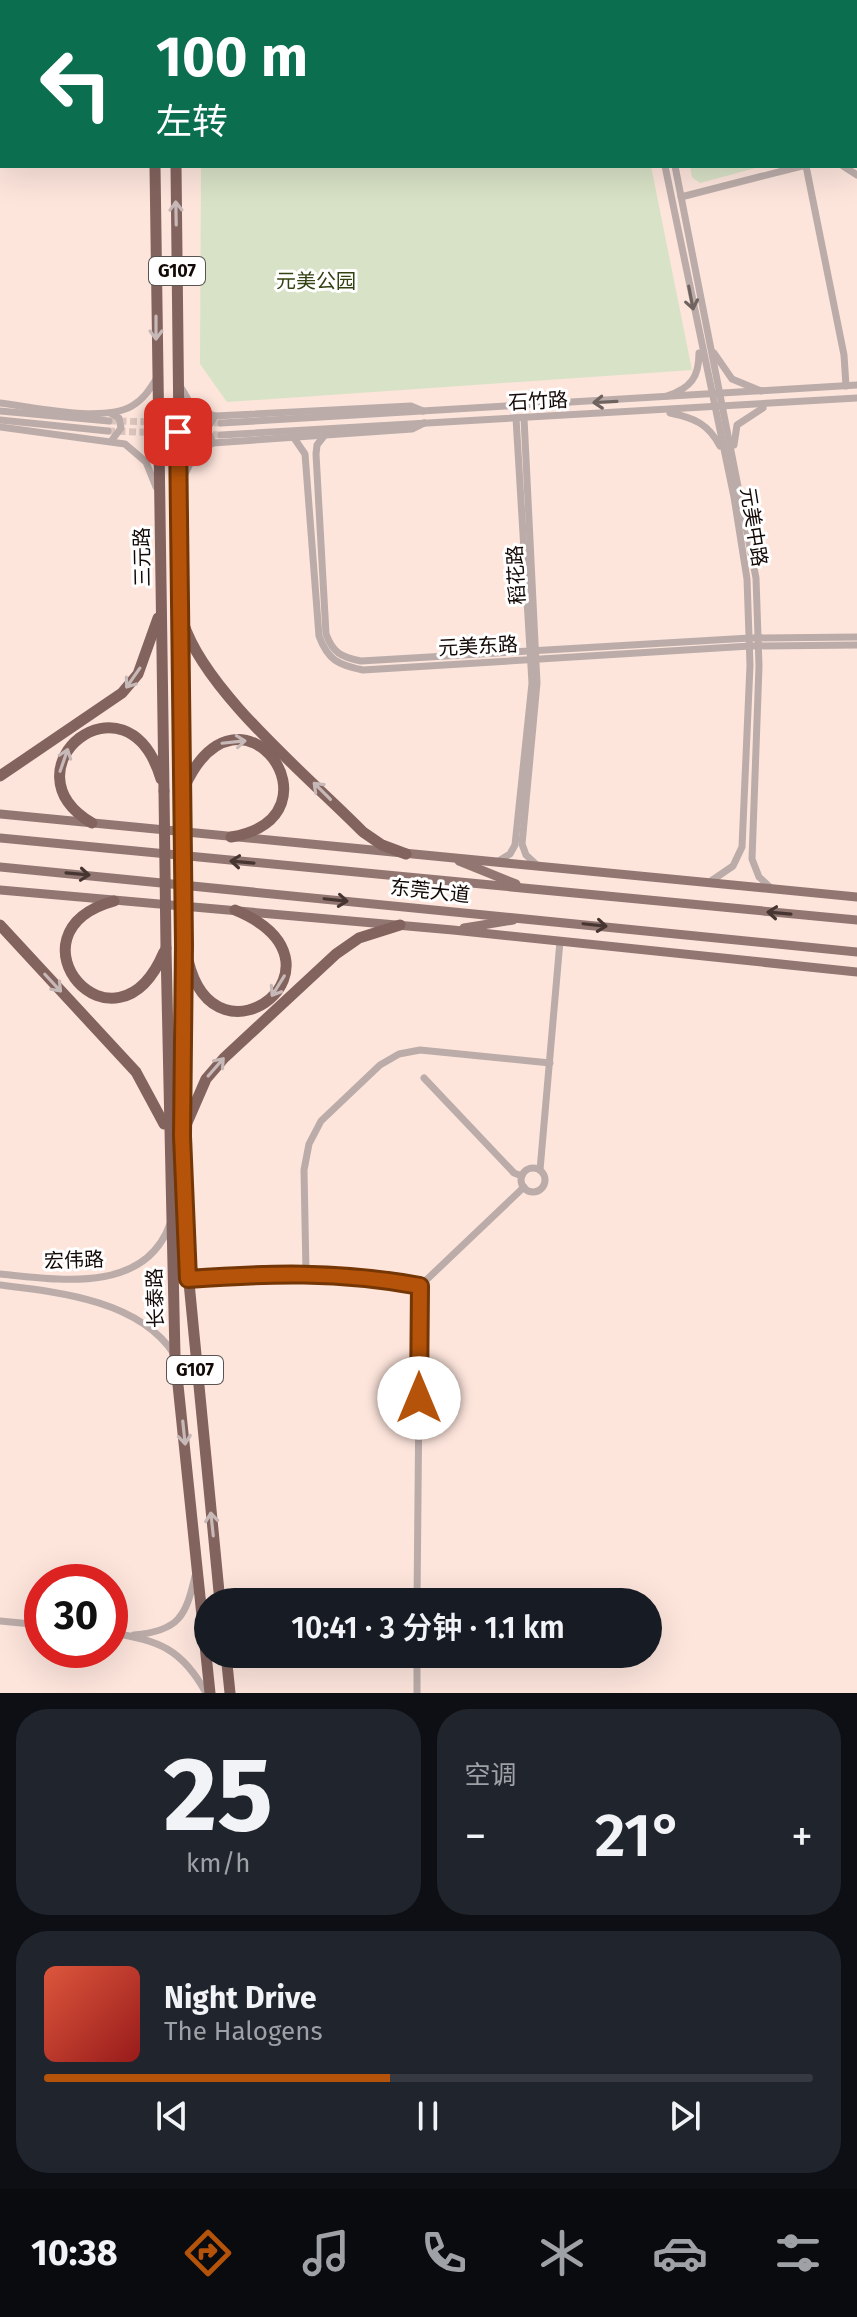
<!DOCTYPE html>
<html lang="zh">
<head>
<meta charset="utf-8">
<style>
	body { margin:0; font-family:"Fira Sans","Noto Sans SC",sans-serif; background:#20242c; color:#f1f3f6; height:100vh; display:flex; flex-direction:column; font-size:30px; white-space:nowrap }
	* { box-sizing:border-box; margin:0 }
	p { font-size:26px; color:#9ea1a6 }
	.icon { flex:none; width:44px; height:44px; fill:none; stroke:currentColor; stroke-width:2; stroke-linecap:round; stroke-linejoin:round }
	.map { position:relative; height:1693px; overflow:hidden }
	.drawer { display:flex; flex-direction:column; gap:16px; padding:16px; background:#0d0f14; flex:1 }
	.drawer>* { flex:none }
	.banner { position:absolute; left:0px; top:0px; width:858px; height:168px; box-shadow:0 8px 32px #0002; background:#0b6e4f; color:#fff; overflow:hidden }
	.speed { position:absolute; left:24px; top:1564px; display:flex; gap:16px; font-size:40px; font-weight:700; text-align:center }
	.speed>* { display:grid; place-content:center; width:104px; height:104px; border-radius:50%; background:#171b24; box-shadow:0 8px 32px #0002; line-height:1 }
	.speed .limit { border:12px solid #d22; background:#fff; color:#111 }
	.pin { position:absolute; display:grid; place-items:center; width:68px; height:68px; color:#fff; margin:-34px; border-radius:16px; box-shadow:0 4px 12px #0006 }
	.me { position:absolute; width:88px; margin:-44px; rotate:0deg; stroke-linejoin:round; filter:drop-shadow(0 0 6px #0008) }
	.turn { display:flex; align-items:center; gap:28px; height:168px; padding:0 24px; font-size:36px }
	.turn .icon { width:104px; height:104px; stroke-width:2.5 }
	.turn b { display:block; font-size:56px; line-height:68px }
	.big { font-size:60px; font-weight:600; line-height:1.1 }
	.drawer .tile { flex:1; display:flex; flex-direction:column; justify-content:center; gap:12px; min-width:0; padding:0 28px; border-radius:32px; background:#20242c }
	.drawer .dial { align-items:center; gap:0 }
	.dial b { font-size:104px; line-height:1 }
	.song { display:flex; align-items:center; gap:24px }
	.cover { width:96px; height:96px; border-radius:12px; background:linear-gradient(135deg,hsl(10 70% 55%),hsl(0 70% 35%)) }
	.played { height:8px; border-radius:4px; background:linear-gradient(90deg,#b45309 45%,#363941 45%) }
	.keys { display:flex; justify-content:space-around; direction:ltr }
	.heat { display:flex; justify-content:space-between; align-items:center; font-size:44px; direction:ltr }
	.drawer .tiles { flex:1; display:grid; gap:16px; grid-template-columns:1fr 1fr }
	.tile:last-child { grid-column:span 2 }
	.trip { position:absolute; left:194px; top:1588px; width:468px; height:80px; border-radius:40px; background:#171b24; box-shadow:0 8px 32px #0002; font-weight:600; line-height:80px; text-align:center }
	.tabs { display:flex; height:128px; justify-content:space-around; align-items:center; background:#090b0e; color:#9ea1a6 }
	.tabs .icon { width:56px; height:56px }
	.tabs .current { color:#b45309 }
	.tabs b { font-size:36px; color:#f1f3f6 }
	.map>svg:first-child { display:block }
	.green { fill:#d8e2c6 }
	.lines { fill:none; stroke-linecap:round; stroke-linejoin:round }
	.minor-tunnel { stroke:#dac4bc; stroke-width:7; stroke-dasharray:7 3.5; stroke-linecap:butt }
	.minor { stroke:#bbaca9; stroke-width:7 }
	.major { stroke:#927672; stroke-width:9 }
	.highway { stroke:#83635e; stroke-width:11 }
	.highway-bridge { stroke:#83635e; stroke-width:11 }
	.oneway { stroke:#c7b9b7 }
	.oneway2 { stroke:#6f6360 }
	.oneway3 { stroke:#463531 }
	.route-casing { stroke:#753606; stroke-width:20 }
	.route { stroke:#b45309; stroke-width:14 }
	.labels { text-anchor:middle; stroke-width:6; stroke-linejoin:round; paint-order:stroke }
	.shield { fill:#fff; stroke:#5a5351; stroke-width:2 }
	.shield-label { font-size:18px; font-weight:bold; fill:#130906 }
	.park-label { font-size:20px; fill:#344111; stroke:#fff }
	.street-label { font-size:20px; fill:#130906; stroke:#fff }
</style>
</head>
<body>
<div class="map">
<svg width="857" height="1693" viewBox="0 0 857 1693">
	<rect width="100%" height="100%" fill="#fde5dc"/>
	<g class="green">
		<path d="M203,0H617L618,2H203Z"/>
		<path d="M201,166H651L692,370L227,402L200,364Z"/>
		<path d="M690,166H763L700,183L692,177Z"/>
	</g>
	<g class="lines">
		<g class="minor-tunnel">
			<path d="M109,421L221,423"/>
			<path d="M108,431L221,435"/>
		</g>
		<g class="minor">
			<path d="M631,0L632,2"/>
			<path d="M641,0L642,2"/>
			<path d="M0,78L2,77"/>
			<path d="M665,166L734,497L747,579L750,665L742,847L733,866L711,881"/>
			<path d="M675,166L756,578L759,666L752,859L759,877L771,888"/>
			<path d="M806,166L844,355L846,386"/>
			<path d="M843,166L857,175"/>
			<path d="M681,197L802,166"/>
			<path d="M714,353L732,379L761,391"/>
			<path d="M182,389L193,408L215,416L411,406L423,411"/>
			<path d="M667,396C691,388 699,377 699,353"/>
			<path d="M0,403C34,407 102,423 132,406C144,399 150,389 157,378"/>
			<path d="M0,411L109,421"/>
			<path d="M110,413L119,418L121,428L112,440"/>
			<path d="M670,413C695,418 708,424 720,446"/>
			<path d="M524,418L537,683L522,844L526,855L537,865"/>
			<path d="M0,420L108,431"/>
			<path d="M221,423L857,385"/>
			<path d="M0,427L125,444L146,462L156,487"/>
			<path d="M221,435L857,398"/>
			<path d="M324,436L317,445L316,454L326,634C333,653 341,657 361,661L750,638L857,637"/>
			<path d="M294,438L305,454L319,636C328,660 338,665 363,670L750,646L857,645"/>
			<path d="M213,443L207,429L215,416"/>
			<path d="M734,445L737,425L763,408"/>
			<path d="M182,480L195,454L213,443L412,429L424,423"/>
			<path d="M497,862L510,854L515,845L532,683L516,418"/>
			<path d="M424,1078L514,1173L522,1176"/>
			<circle cx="533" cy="1180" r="12"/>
			<path d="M540,1170L560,941"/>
			<path d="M306,1272L304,1170L309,1144L321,1121L380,1065L399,1054L420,1050L550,1063"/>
			<path d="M0,1274C60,1280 145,1294 170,1224"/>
			<path d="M188,1279C270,1273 338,1271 420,1286L417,1602"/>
			<path d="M0,1285C58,1292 139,1300 174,1354"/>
			<path d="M420,1286L524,1187"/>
			<path d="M0,1621L42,1625"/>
			<path d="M110,1633C158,1639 183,1650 206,1693"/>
			<path d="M134,1635C179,1631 186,1616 195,1576"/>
			<path d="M417,1654V1693"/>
		</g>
		<g class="major">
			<path d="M0,814L857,897"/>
			<path d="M0,838L857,920"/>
			<path d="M459,861L516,884"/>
			<path d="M0,867L857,952"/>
			<path d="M0,890L453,930L857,972"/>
			<path d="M464,928L513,920"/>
		</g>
		<g class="highway">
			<path d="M153,0V2"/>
			<path d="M174,0V2"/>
			<path d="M155,166L164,791"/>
			<path d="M176,166L183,792"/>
			<path d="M183,622C205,692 310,778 363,832L382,845L406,854"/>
			<path d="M0,776L122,693L138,674L158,618"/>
			<path d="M184,788C240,663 349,817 231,837"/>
			<path d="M92,823C1,769 127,665 161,779"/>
			<path d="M114,901C0,933 115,1068 164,952"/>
			<path d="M0,925L136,1072L164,1124"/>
			<path d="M184,945L182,1136L187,1262L220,1602"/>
			<path d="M166,948L175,1356L210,1693"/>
			<path d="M188,960C216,1078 362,963 235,910"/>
			<path d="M186,1125L206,1079L224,1058L336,954L359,938L400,925"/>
			<path d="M226,1654L230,1693"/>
		</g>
		<g class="highway-bridge">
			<path d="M164,791L166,948"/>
			<path d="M183,792L184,945"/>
		</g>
	</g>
	<defs><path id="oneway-shaft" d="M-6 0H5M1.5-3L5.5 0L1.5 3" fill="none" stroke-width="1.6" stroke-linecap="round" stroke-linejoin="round" transform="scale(2)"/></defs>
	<g class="oneway">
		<use href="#oneway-shaft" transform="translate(176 213) rotate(-91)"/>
		<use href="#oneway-shaft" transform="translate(156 328) rotate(90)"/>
		<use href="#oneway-shaft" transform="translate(133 678) rotate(125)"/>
		<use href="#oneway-shaft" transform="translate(234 742) rotate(-6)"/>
		<use href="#oneway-shaft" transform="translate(64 760) rotate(-71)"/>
		<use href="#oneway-shaft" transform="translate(322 791) rotate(-135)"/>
		<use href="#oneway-shaft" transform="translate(53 983) rotate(47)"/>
		<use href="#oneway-shaft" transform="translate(278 986) rotate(122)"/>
		<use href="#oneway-shaft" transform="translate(216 1067) rotate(-49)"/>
		<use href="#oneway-shaft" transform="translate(184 1433) rotate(84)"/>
		<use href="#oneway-shaft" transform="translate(212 1524) rotate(-96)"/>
	</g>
	<g class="oneway2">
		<use href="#oneway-shaft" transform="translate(691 298) rotate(79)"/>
		<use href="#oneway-shaft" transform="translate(605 402) rotate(177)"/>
	</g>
	<g class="oneway3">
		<use href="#oneway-shaft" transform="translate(242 862) rotate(-175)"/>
		<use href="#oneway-shaft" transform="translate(78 874) rotate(5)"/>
		<use href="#oneway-shaft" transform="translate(336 900) rotate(6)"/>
		<use href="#oneway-shaft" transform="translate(779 913) rotate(-175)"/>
		<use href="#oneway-shaft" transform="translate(595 925) rotate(6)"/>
	</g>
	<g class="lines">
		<defs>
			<path id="route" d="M178,432L184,945L182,1136L188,1279C270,1273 338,1271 420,1286L419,1398"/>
		</defs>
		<use href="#route" class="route-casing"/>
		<use href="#route" class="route"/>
	</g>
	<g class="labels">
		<g class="shield">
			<rect x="149" y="257" width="56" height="28" rx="6"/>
			<rect x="167" y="1356" width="56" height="28" rx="6"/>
		</g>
		<g class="shield-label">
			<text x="177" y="277">G107</text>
			<text x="195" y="1376">G107</text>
		</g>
		<g class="park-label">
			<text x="316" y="288">元美公园</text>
		</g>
		<g class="street-label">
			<text transform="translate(538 401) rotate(-3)" y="7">石竹路</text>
			<text transform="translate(754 527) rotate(81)" y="7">元美中路</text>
			<text transform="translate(142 557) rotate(-91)" y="7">三元路</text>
			<text transform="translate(516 575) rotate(-93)" y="7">稻花路</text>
			<text transform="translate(478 646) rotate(-3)" y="7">元美东路</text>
			<text transform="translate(430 891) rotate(6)" y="7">东莞大道</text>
			<text transform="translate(74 1260) rotate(-2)" y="7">宏伟路</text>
			<text transform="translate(155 1298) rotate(-92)" y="7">长泰路</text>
		</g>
	</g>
</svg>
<div class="speed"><div class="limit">30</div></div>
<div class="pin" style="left:178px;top:432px;background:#d93025"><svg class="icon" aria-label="arrive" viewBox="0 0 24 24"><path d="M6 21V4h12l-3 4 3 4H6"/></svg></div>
<svg class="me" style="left:419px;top:1398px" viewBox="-20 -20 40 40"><circle r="19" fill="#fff"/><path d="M0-13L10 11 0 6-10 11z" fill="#b45309"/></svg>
<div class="trip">10:41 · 3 分钟 · 1.1 km</div>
<div class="banner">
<div class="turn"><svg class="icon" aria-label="left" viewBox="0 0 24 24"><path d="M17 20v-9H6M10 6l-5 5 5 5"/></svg><div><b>100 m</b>左转</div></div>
</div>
</div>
<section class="drawer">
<div class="tiles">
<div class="tile dial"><b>25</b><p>km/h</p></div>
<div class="tile"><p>空调</p>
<div class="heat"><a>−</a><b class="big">21°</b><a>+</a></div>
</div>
<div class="tile">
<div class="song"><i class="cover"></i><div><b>Night Drive</b><p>The Halogens</p></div></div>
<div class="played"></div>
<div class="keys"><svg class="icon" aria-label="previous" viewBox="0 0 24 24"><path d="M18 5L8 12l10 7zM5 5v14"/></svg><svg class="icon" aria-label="pause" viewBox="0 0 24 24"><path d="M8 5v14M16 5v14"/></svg><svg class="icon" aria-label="next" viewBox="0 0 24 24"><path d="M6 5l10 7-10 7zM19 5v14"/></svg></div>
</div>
</div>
</section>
<nav class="tabs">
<b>10:38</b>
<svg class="icon current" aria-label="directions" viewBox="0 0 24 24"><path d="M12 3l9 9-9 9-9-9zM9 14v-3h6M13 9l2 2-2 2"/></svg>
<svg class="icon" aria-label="music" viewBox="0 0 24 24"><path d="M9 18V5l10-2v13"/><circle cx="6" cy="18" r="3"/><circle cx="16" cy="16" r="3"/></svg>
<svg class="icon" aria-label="phone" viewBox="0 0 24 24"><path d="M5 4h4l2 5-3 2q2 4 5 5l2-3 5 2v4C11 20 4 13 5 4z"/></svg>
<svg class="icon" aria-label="climate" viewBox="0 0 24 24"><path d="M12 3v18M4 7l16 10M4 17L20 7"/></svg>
<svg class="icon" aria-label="car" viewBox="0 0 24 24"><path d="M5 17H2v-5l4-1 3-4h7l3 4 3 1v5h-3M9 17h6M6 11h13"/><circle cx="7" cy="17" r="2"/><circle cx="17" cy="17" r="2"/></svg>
<svg class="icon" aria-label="filters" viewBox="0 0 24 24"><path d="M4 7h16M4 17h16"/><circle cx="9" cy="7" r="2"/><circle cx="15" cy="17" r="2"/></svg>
</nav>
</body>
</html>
